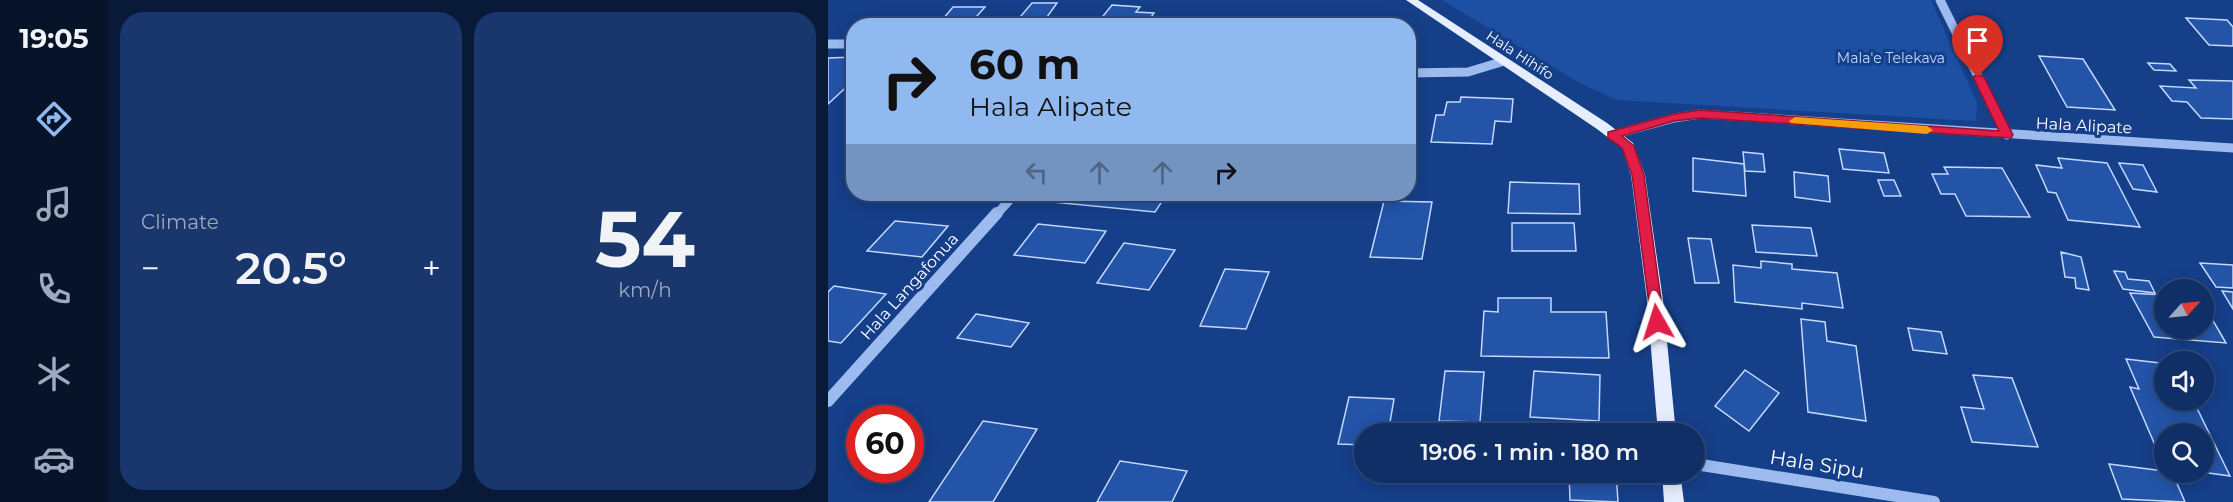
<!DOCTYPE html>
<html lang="en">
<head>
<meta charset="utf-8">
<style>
	body { margin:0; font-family:Montserrat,sans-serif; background:#19376d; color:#f1f3f6; height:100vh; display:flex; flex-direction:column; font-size:22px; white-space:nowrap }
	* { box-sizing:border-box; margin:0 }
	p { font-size:20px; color:#9ca9c0 }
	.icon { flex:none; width:33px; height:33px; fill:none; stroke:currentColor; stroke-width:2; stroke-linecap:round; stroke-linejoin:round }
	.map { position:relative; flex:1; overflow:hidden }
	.side { display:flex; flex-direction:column; gap:12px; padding:12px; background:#091a39; width:720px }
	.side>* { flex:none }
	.top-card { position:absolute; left:18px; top:18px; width:570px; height:183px; border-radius:24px; box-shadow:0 3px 15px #0003,0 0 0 2px #304a7b; background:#90b9f0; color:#111; overflow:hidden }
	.needle { width:39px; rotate:63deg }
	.tools { position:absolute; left:1326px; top:279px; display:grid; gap:12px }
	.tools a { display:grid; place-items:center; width:60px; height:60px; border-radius:50%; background:#102f67; box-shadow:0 3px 15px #0003,0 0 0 2px #304a7b; font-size:30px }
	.speed { position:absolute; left:18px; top:405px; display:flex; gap:12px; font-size:30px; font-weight:700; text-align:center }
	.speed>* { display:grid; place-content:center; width:78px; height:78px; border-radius:50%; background:#102f67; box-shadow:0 3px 15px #0003,0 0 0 2px #304a7b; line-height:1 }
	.speed .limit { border:9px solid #d22; background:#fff; color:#111 }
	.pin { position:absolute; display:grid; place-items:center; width:51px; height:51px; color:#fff; margin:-62px -26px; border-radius:50% 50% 50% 0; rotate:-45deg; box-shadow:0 0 6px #0007 }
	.pin .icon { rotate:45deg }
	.me { position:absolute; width:66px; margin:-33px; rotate:354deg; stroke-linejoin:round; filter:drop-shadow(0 0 4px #0008) }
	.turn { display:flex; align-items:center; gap:21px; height:126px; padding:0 24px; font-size:27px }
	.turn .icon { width:78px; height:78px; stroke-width:2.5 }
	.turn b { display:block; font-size:42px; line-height:51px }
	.lanes { display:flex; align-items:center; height:57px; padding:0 24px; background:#0003; justify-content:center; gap:30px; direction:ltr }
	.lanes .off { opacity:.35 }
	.big { font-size:45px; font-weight:600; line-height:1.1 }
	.side .tile { flex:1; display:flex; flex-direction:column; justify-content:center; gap:9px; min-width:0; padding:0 21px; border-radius:24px; background:#19376d }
	.side .dial { align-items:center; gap:0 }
	.dial b { font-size:78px; line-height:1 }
	.heat { display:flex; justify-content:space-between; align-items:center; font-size:33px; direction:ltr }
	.side .tiles { flex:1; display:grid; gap:12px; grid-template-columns:repeat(2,1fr) }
	.trip { position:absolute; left:526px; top:423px; width:351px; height:60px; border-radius:30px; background:#102f67; box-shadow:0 3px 15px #0003,0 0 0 2px #304a7b; font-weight:600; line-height:60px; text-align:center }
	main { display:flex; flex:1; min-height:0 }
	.dock { display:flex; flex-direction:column; width:108px; justify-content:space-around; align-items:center; background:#061329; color:#9ca9c0 }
	.dock .icon { width:42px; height:42px }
	.dock .active { color:#90b9f0 }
	.dock b { font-size:27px; color:#f1f3f6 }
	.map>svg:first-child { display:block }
	.green { fill:#1d4fa3 }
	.building { fill:#2354a8; stroke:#c3d8fb; stroke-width:1.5 }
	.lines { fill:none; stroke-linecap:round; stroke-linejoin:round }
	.minor-far1 { stroke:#9dbbef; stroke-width:9 }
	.minor { stroke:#9dbbef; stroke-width:12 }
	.major { fill:#e5edff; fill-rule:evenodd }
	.route { fill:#e11d48; stroke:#92132f; stroke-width:1.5 }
	.slow { fill:#f59e0b }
	.labels { text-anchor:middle; stroke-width:6; stroke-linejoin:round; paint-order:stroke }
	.far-street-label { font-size:14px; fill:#fff; stroke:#153f89 }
	.far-park-label { font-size:14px; fill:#c3d8fb; stroke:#153f89 }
	.street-label { font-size:16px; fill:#fff; stroke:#153f89 }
	.near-street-label { font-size:20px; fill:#fff; stroke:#153f89 }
</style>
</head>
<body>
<main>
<nav class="dock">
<b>19:05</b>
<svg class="icon active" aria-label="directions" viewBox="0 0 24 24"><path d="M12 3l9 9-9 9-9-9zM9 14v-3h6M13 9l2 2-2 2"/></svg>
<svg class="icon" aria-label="music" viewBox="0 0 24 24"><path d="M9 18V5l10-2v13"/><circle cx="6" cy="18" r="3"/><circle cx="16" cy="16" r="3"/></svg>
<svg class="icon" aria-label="phone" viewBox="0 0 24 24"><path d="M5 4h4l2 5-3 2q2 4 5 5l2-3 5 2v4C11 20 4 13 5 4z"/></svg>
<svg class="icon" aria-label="climate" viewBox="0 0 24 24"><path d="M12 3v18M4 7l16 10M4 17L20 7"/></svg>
<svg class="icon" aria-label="car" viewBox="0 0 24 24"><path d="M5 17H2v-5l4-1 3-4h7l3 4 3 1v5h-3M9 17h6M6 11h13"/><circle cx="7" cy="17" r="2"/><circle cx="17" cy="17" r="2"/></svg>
</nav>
<section class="side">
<div class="tiles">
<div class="tile"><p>Climate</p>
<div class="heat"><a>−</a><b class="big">20.5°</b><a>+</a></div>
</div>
<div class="tile dial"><b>54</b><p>km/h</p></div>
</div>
</section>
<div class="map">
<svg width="1405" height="502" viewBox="0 0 1405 502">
	<rect width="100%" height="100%" fill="#153f89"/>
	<path class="green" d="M614,0H1103L1149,103L1148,121L788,100L750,82Z"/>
	<g class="building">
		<path d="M204,3H229L214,24L187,23Z"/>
		<path d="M284,5L312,7L308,12L326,13L317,26H267Z"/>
		<path d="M125,7H157L141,25L109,26Z"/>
		<path d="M534,17L564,26L525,24Z"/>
		<path d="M415,18L441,20L438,26H410Z"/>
		<path d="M1358,18L1399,20L1405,27V46L1381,45Z"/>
		<path d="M1211,56L1255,59L1287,110L1239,107Z"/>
		<path d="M26,57V80L0,104V58Z"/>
		<path d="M1320,63L1342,64L1348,71L1326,70Z"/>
		<path d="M1361,80L1405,81V119L1373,118L1359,102L1344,101L1332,86L1368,88Z"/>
		<path d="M633,97L685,99L683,122L667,121L664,144L603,142L608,115H616L619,102H632Z"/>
		<path d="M1011,149L1056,153L1061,173L1015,169Z"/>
		<path d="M915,152L935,154L937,172L917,171Z"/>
		<path d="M865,158L916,164L918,196L865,191Z"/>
		<path d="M1230,158L1279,163L1312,227L1240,220L1228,193L1220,192L1208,165L1234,168Z"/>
		<path d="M1291,163L1315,165L1329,192L1305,189Z"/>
		<path d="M1116,167L1174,168L1202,217L1138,216L1127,194H1113L1104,174H1120Z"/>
		<path d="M966,172L1000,176L1002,202L967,197Z"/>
		<path d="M1050,180H1066L1073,196H1056Z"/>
		<path d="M682,182L751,184L752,214L680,213Z"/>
		<path d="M218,194H339L327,212L213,201Z"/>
		<path d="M556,201L604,202L594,259L542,257Z"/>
		<path d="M67,221L120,226L94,257L39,251Z"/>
		<path d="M684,223H746L748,251H684Z"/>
		<path d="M210,224L278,231L257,263L186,255Z"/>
		<path d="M924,225L983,228L989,256L928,252Z"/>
		<path d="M860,238L883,239L891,283H867Z"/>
		<path d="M296,243L347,250L321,290L269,283Z"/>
		<path d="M1233,252L1253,257L1261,290L1248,288L1247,278L1237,277Z"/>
		<path d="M933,261L964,264V269L1009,273L1015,308L974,303V309L907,302L905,265L933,268Z"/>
		<path d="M1372,263L1405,265V288L1388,287Z"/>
		<path d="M397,269L441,272L418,329L372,326Z"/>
		<path d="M1286,271L1297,272L1300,279L1321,281L1327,293L1295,289Z"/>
		<path d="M6,286L58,294L13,343L0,341V292Z"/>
		<path d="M1394,291L1405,292V309Z"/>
		<path d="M1302,293L1336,295V328H1376V305L1398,343L1326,337Z"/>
		<path d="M670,298H723V312H778L781,358L653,356L656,311L670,312Z"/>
		<path d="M148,314L201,323L183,347L129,338Z"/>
		<path d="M973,319L997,322L999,341L1028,346L1038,421L980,412Z"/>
		<path d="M1080,328L1113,332L1119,354L1085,350Z"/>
		<path d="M1298,359L1332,363L1336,372V400H1365L1402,476L1374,472L1376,434H1336V466L1302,387L1311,389Z"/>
		<path d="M917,370L951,393L921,431L887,406Z"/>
		<path d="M617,371L656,372L652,422L611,421Z"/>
		<path d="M706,371L772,375L771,421L702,417Z"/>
		<path d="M1145,375L1184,378L1210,447L1144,442L1133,407L1156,409Z"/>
		<path d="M521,397L566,399L560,434H537V445L510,444Z"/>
		<path d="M155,421L209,429L165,502H101Z"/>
		<path d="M292,461L359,471L344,502H269Z"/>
		<path d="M1281,464L1344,472L1357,502L1294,499Z"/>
		<path d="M741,472H788L790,502L742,500Z"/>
	</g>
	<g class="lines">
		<g class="minor-far1">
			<path d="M1112,0L1179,135"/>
			<path d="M0,44H26"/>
			<path d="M580,73L640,72L673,62"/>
			<path d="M784,135L846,118L872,114L1405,148"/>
			<path d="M168,215L187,194"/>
		</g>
		<g class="minor">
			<path d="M0,401L169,213"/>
			<path d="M867,464L1106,502"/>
		</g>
		<g class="major">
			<path d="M578,0H590L779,123L805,143L817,175L835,300L848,434H830L819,300L803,175L794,148L769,129Z"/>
			<path d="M834,472H852L856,502H836Z"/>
		</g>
	</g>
	<path class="route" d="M1150,74L1156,77L1185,135L1183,138L872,118L846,121L794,136L806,146L816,175L836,322L834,327H824L804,175L794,148L780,138V132L846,114L872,110L1171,131L1145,77Z"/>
	<path class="slow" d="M967,117L1099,126L1105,130L1099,134L963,123L961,121Z"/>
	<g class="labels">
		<g class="far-street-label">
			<text transform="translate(692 55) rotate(33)" y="5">Hala Hihifo</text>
		</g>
		<g class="far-park-label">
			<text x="1063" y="63">Mala'e Telekava</text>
		</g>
		<g class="street-label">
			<text transform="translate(1256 125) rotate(3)" y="6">Hala Alipate</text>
			<text transform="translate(81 286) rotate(-48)" y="6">Hala Langafonua</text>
		</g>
		<g class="near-street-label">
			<text transform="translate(989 464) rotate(9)" y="7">Hala Sipu</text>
		</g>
	</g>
</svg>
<div class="tools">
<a><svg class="needle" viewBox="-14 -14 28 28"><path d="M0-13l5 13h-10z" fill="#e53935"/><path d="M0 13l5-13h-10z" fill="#9ca9c0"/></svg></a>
<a><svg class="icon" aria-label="sound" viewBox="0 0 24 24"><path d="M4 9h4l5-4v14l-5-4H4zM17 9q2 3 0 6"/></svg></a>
<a><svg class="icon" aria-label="search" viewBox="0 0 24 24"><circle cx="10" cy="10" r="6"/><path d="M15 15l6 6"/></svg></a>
</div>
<div class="speed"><div class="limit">60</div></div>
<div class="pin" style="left:1150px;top:77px;background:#d93025"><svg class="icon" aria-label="arrive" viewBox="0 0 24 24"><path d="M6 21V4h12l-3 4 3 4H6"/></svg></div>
<svg class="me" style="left:829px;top:322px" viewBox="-20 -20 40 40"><path d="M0-17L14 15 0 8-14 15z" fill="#e11d48" stroke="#fff" stroke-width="4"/></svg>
<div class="trip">19:06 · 1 min · 180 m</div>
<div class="top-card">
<div class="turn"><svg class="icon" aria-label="right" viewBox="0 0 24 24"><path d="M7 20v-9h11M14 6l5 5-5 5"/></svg><div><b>60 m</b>Hala Alipate</div></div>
<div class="lanes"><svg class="icon off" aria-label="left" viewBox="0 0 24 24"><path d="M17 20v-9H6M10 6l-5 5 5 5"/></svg><svg class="icon off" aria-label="ahead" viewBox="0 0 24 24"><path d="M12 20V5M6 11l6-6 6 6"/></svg><svg class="icon off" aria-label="ahead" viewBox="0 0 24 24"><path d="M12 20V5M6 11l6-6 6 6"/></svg><svg class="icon" aria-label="right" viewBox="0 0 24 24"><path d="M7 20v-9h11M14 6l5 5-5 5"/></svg></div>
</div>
</div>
</main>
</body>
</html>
